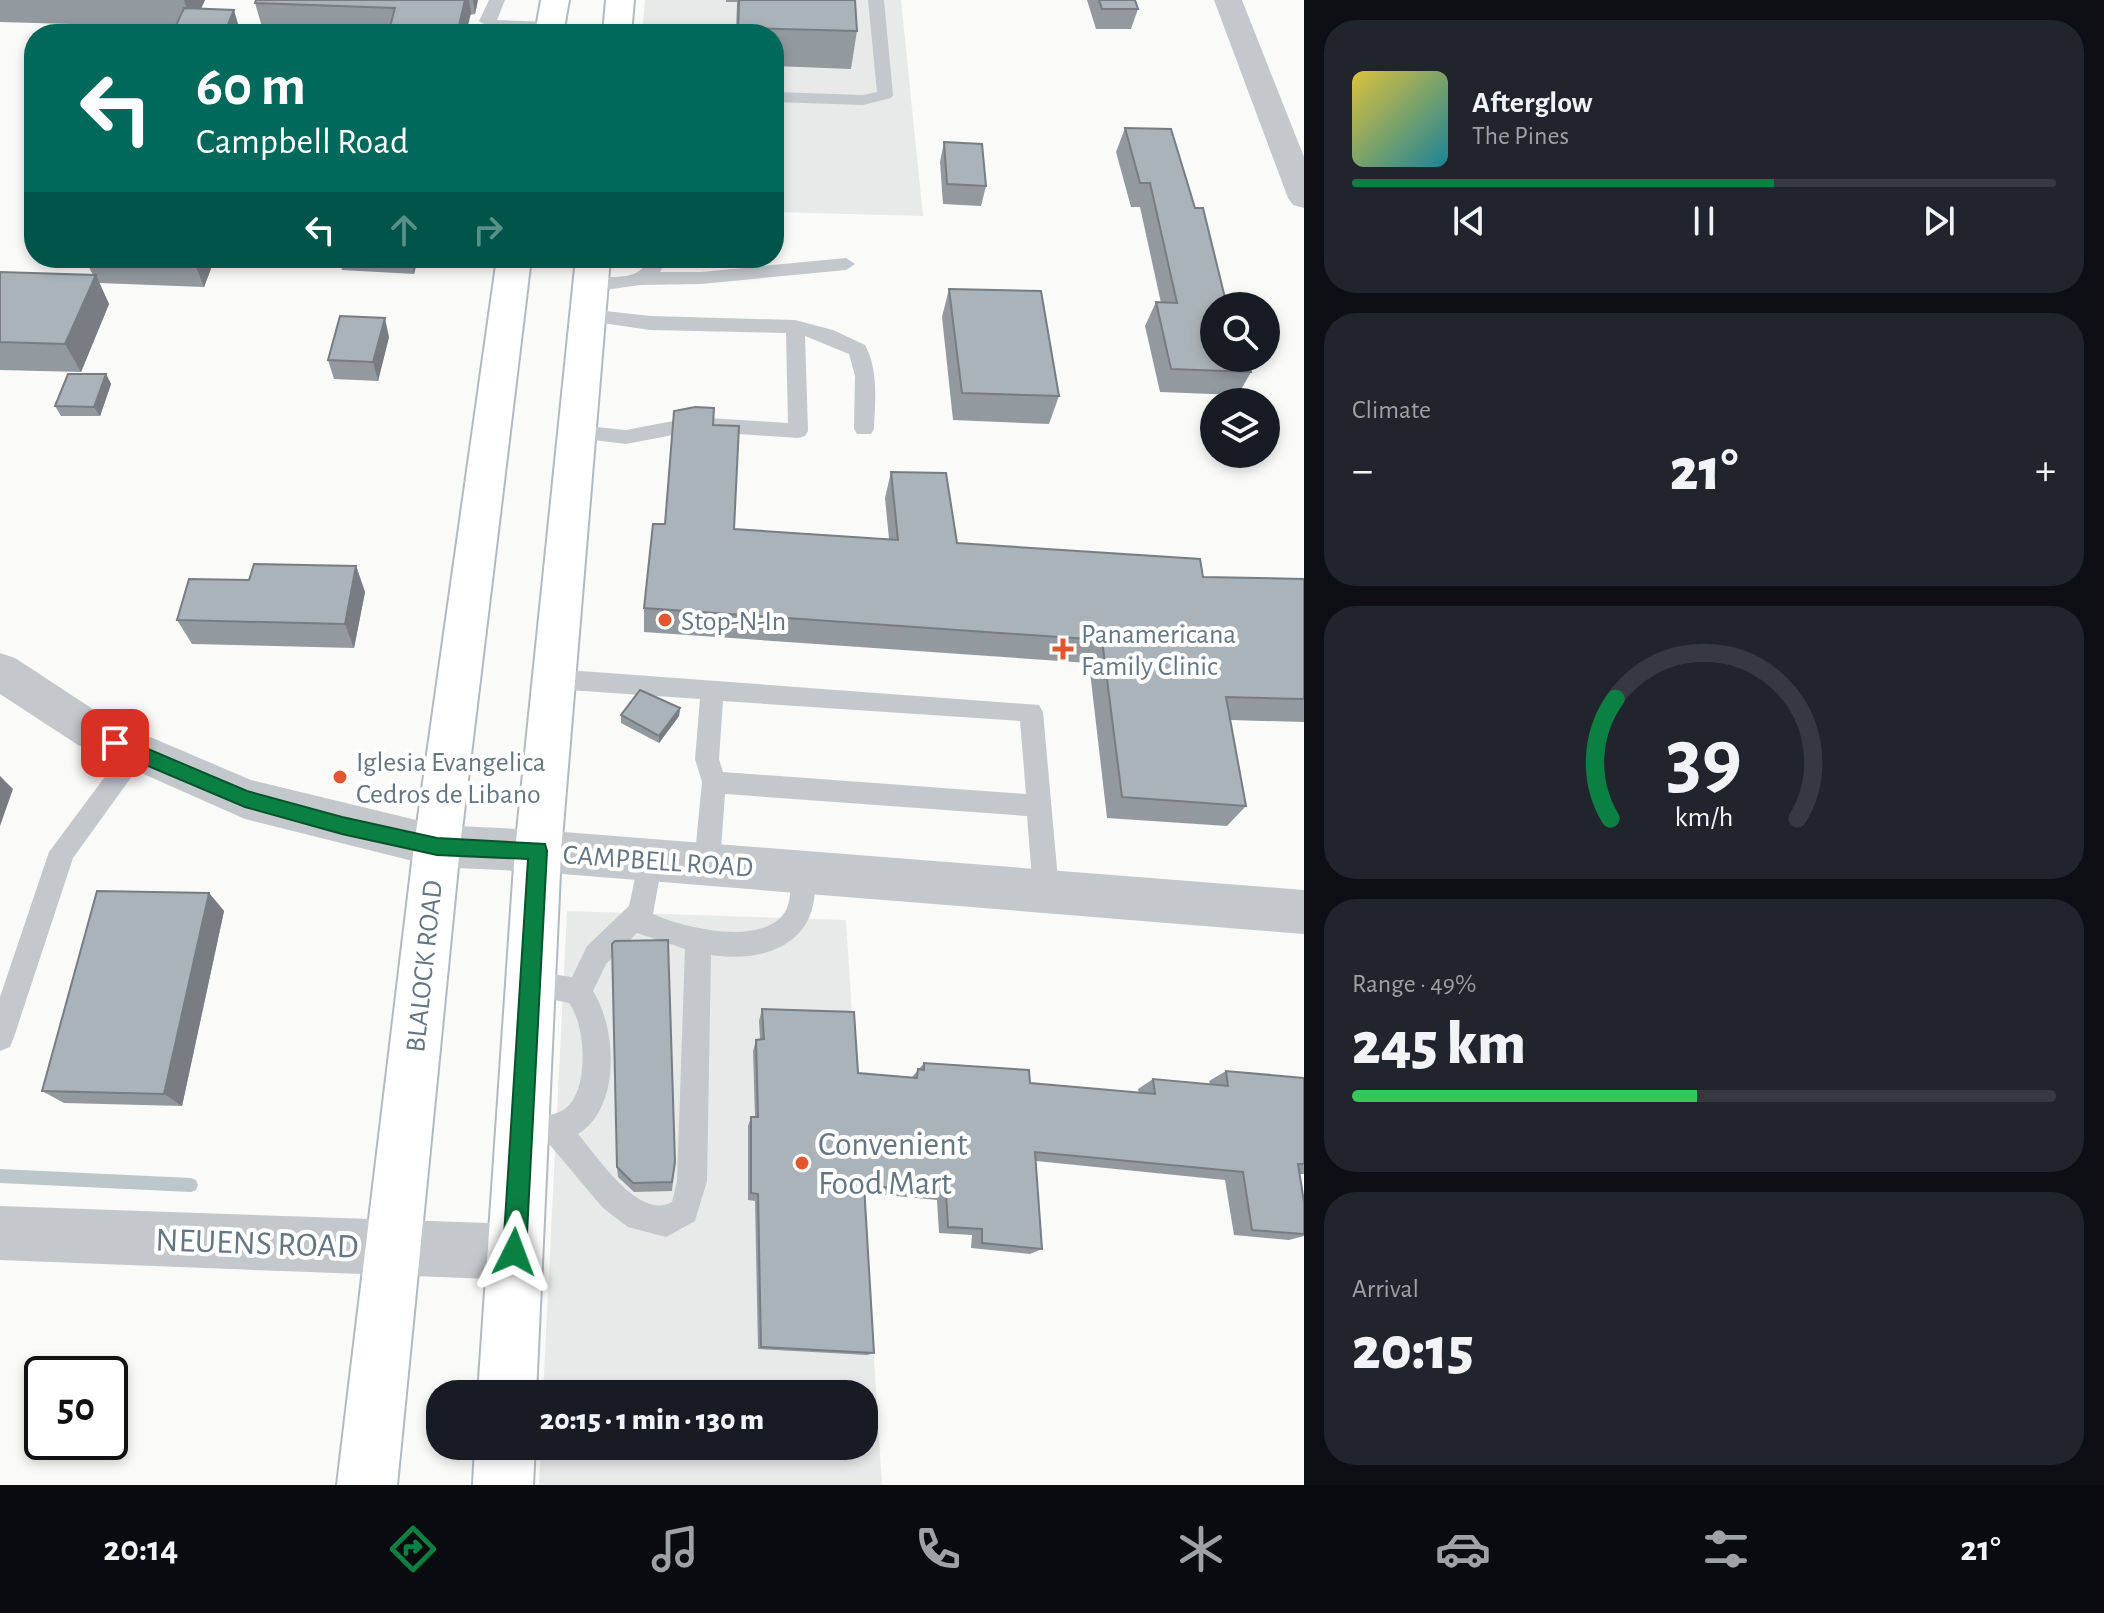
<!DOCTYPE html>
<html lang="en">
<head>
<meta charset="utf-8">
<style>
	body { margin:0; font-family:"Alegreya Sans",sans-serif; background:#20242c; color:#f1f3f6; height:100vh; display:flex; flex-direction:column; font-size:30px; white-space:nowrap }
	* { box-sizing:border-box; margin:0 }
	p { font-size:26px; color:#9ea1a6 }
	.icon { flex:none; width:44px; height:44px; fill:none; stroke:currentColor; stroke-width:2; stroke-linecap:round; stroke-linejoin:round }
	.map { position:relative; flex:1; overflow:hidden }
	.sheet { display:flex; flex-direction:column; gap:20px; padding:20px; background:#0d0f14; width:800px }
	.sheet>* { flex:none }
	.hud { position:absolute; left:24px; top:24px; width:760px; height:244px; border-radius:32px; box-shadow:0 4px 12px #0003; background:#00695c; color:#fff; overflow:hidden }
	.tools { position:absolute; left:1200px; top:292px; display:grid; gap:16px }
	.tools a { display:grid; place-items:center; width:80px; height:80px; border-radius:50%; background:#171b24; box-shadow:0 4px 12px #0003; font-size:40px }
	.speed { position:absolute; left:24px; top:1356px; display:flex; gap:16px; font-size:40px; font-weight:700; text-align:center }
	.speed>* { display:grid; place-content:center; width:104px; height:104px; border-radius:50%; background:#171b24; box-shadow:0 4px 12px #0003; line-height:1 }
	.speed .limit { border:4px solid #111; border-radius:12px; background:#fff; color:#111 }
	.pin { position:absolute; display:grid; place-items:center; width:68px; height:68px; color:#fff; margin:-34px; border-radius:16px; box-shadow:0 4px 12px #0006 }
	.me { position:absolute; width:88px; margin:-44px; rotate:3deg; stroke-linejoin:round; filter:drop-shadow(0 0 6px #0008) }
	.turn { display:flex; align-items:center; gap:28px; height:168px; padding:0 40px; font-size:36px }
	.turn .icon { width:104px; height:104px; stroke-width:2.5 }
	.turn b { display:block; font-size:56px; line-height:68px }
	.lanes { display:flex; align-items:center; height:76px; padding:0 40px; background:#0003; justify-content:center; gap:40px; direction:ltr }
	.lanes .off { opacity:.35 }
	.big { font-size:60px; font-weight:800; line-height:1.1 }
	.sheet .tile { flex:1; display:flex; flex-direction:column; justify-content:center; gap:12px; min-width:0; padding:0 28px; border-radius:32px; background:#20242c }
	.sheet .dial { align-items:center; gap:0 }
	.dial svg { height:208px; overflow:visible; fill:none; stroke:#363941; stroke-width:7; stroke-linecap:round; text-anchor:middle }
	.dial text { fill:#f1f3f6; stroke:none }
	.song { display:flex; align-items:center; gap:24px }
	.cover { width:96px; height:96px; border-radius:12px; background:linear-gradient(135deg,hsl(50 70% 55%),hsl(190 70% 35%)) }
	.played { height:8px; border-radius:4px; background:linear-gradient(90deg,#0b8043 60%,#363941 60%) }
	.keys { display:flex; justify-content:space-around; direction:ltr }
	.heat { display:flex; justify-content:space-between; align-items:center; font-size:44px; direction:ltr }
	.charge { height:12px; border-radius:6px; background:linear-gradient(90deg,#34c759 49%,#363941 0) }
	.trip { position:absolute; left:426px; top:1380px; width:452px; height:80px; border-radius:32px; background:#171b24; box-shadow:0 4px 12px #0003; font-weight:800; line-height:80px; text-align:center }
	.tabs { display:flex; height:128px; justify-content:space-around; align-items:center; background:#090b0e; color:#9ea1a6 }
	.tabs .icon { width:56px; height:56px }
	.tabs .active { color:#0b8043 }
	.tabs b { font-size:36px; color:#f1f3f6 }
	main { display:flex; flex:1; min-height:0 }
	.map>svg:first-child { display:block }
	.built { fill:#e8e9e9 }
	.lines { fill:none; stroke-linecap:round; stroke-linejoin:round }
	.stream { fill:#bbc7cb; fill-rule:evenodd }
	.secondary-casing { stroke:#b3babf; stroke-width:4 }
	.service { fill:#c3c8cc; fill-rule:evenodd }
	.minor { fill:#c3c8cc; fill-rule:evenodd }
	.tertiary { fill:#c3c8cc; fill-rule:evenodd }
	.secondary { fill:#fff; fill-rule:evenodd }
	.wall { fill:#929a9f }
	.shaded-wall { fill:#777d82 }
	.building { fill:#aab3b9; stroke:#777d82; stroke-width:2 }
	.route { fill:#0b8043; stroke:#07532c; stroke-width:2 }
	.poi-dot { fill:#e4572e; stroke:#fff; stroke-width:3 }
	.labels { text-anchor:middle; stroke-width:8; stroke-linejoin:round; paint-order:stroke }
	.poi-label { font-size:28px; fill:#657683; stroke:#fff; text-anchor:start }
	.street-label { font-size:28px; fill:#657683; stroke:#fff }
	.near-poi-label { font-size:34px; fill:#657683; stroke:#fff; text-anchor:start }
	.near-street-label { font-size:34px; fill:#657683; stroke:#fff }
</style>
</head>
<body>
<main>
<div class="map">
<svg width="1304" height="1485" viewBox="0 0 1304 1485">
	<rect width="100%" height="100%" fill="#fafaf8"/>
	<g class="built">
		<path d="M645,0H901L923,216L774,212V34H642Z"/>
		<path d="M567,911L846,920L882,1485H539L541,1446H864V1394H543Z"/>
	</g>
	<g class="lines">
		<path class="stream" d="M0,1169L191,1178L196,1180L198,1185L196,1190L191,1192L0,1183Z"/>
		<defs>
			<g id="secondary">
				<path d="M541,0H569L563,34H535Z"/>
				<path d="M606,0H634L631,34H603Z"/>
				<path d="M497,258H531L460,846L397,1485H337L414,846Z"/>
				<path d="M576,258H610L561,851L536,1394H478L515,851Z"/>
				<path d="M475,1446H535L533,1485H473Z"/>
			</g>
		</defs>
		<use href="#secondary" class="secondary-casing"/>
		<g class="service">
			<path d="M489,0H505L497,20L550,22L558,27L550,32L493,30L479,21Z"/>
			<path d="M868,0H884L893,95L891,98L863,105L774,102V92L863,95L877,92Z"/>
			<path d="M650,258H668L660,272H701L846,258L855,264L846,270L701,284L640,285L591,292L582,286C598,267 635,290 650,258Z"/>
			<path d="M588,309L650,316L795,320L833,330L865,345C879,371 875,401 874,429L871,434H857L854,429L855,376L849,354L805,336L808,431L805,436L798,438L694,431L626,444L569,437L566,432L569,427L576,425L626,430L694,417L788,423L786,333L650,330L581,320L579,315Z"/>
			<path d="M554,669L1039,705L1043,712L1059,891L1055,899L1046,903L1037,899L1033,891L1027,816L725,794L720,864L716,872L707,876L698,872L694,864L702,782L695,759L700,699L554,689L546,686L542,679L546,672ZM723,701L1020,721L1026,794L723,772L719,759Z"/>
			<path d="M136,743L145,747L148,754L73,858L14,1037L10,1047L0,1051V997L49,852L127,747Z"/>
			<path d="M650,847L659,851L663,859L653,914C684,928 762,947 785,912C794,898 787,878 794,863L803,859L812,863C817,874 816,887 814,900C807,950 754,962 711,955L707,1181L695,1221L666,1237L628,1227L603,1208L549,1144L531,1140L527,1130L531,1120C543,1115 557,1116 567,1107C589,1088 586,1025 569,1003L521,993L517,984L521,975L530,971L572,977L587,946L629,906L641,851ZM637,933L685,949L677,1181L672,1202C639,1221 597,1156 578,1134C621,1108 617,1029 593,991L606,964Z"/>
		</g>
		<path class="minor" d="M1214,0H1242L1304,157V208L1293,205L1288,198Z"/>
		<g class="tertiary">
			<path d="M0,653L15,658L108,719L251,780L437,825L538,830L1304,890V934L538,872L437,867L245,819L78,745L0,694Z"/>
			<path d="M0,1206L514,1224L533,1233L542,1252L533,1271L514,1280L0,1260Z"/>
		</g>
		<use href="#secondary" class="secondary"/>
	</g>
	<g class="wall">
		<path d="M0,0H205L201,8L175,27L0,22Z"/>
		<path d="M256,0H478L475,14L388,32L262,27L255,3Z"/>
		<path d="M726,0H855L857,31L851,69L774,66V34H736L737,2H726Z"/>
		<path d="M1087,0H1135L1138,9L1131,29H1096Z"/>
		<path d="M1125,128L1195,208L1227,306L1251,372L1238,395L1160,392L1145,326L1156,302L1161,303L1140,207H1131L1116,152Z"/>
		<path d="M944,142L986,186L981,206L943,204L940,162Z"/>
		<path d="M84,258H215L204,287L99,283L109,304L81,372L0,370V272L93,275Z"/>
		<path d="M339,258H418L414,274L342,270Z"/>
		<path d="M688,258H726V267H687Z"/>
		<path d="M949,289L1059,396L1049,424L953,420L942,317Z"/>
		<path d="M389,337L378,381L334,379L328,360Z"/>
		<path d="M106,374L111,384L100,416H61L55,406Z"/>
		<path d="M891,472L957,543L1203,577L1304,579V722L1230,720L1246,806L1227,826L1107,818L1089,663L644,632V608L665,524L889,539L885,498Z"/>
		<path d="M356,566L365,592L354,648L192,644L177,620Z"/>
		<path d="M680,708L679,716L659,743L621,723V715Z"/>
		<path d="M209,893L224,911L182,1106L64,1103L42,1091Z"/>
		<path d="M762,1009L858,1073L912,1077L924,1063L1030,1083L1139,1093L1138,1089L1153,1079L1210,1084L1209,1081L1226,1071L1304,1078V1174H1300L1304,1202V1236L1289,1240L1234,1235L1225,1180L1036,1161L1042,1249L1030,1254L971,1248L972,1235L939,1233L937,1200L865,1193L874,1353L867,1355L758,1349L755,1201L748,1200V1126L751,1117H755L753,1051L756,1040L760,1039L759,1021Z"/>
		<path d="M675,1162L672,1191L634,1192L618,1177L617,1167Z"/>
	</g>
	<g class="shaded-wall">
		<path d="M184,0H205L193,27Z"/>
		<path d="M465,0H469L471,13L466,34H457Z"/>
		<path d="M473,0H478L475,14Z"/>
		<path d="M234,10L241,34H224Z"/>
		<path d="M196,258H215L204,287L194,262Z"/>
		<path d="M411,258H418L414,274Z"/>
		<path d="M96,275L109,304L81,372L65,344Z"/>
		<path d="M385,318L389,337L378,381L373,362Z"/>
		<path d="M106,374L111,384L100,416L94,407Z"/>
		<path d="M356,566L365,592L354,648L345,624Z"/>
		<path d="M680,708L679,716L659,743V736Z"/>
		<path d="M0,776L13,789L0,826Z"/>
		<path d="M209,893L224,911L182,1106L164,1094Z"/>
	</g>
	<g class="building">
		<path d="M256,0H465L457,34H388L395,8L255,3Z"/>
		<path d="M739,0H855L857,31L738,28Z"/>
		<path d="M1099,0H1135L1138,9H1102Z"/>
		<path d="M184,8L234,10L224,34H172Z"/>
		<path d="M1125,128L1171,129L1195,208H1203L1227,306H1233H1214V358H1248L1251,372L1171,369L1156,302L1177,303L1150,183H1140Z"/>
		<path d="M944,142L982,144L986,186L947,184Z"/>
		<path d="M101,258H196L194,262Z"/>
		<path d="M0,272L96,275L65,344L0,342Z"/>
		<path d="M949,289L1041,291L1059,396L962,393Z"/>
		<path d="M340,316L385,318L373,362L328,360Z"/>
		<path d="M68,374H106L94,407L55,406Z"/>
		<path d="M695,407L714,408L713,425L739,426L734,529L898,540L891,472L946,473L957,543L1200,559L1203,577L1304,579V699L1226,697L1246,806L1122,797L1102,640L644,608L653,524H665L674,411Z"/>
		<path d="M254,564L356,566L345,624L177,620L189,579L249,580Z"/>
		<path d="M640,690L680,708L659,736L621,715Z"/>
		<path d="M97,891L209,893L164,1094L42,1091Z"/>
		<path d="M668,940L675,1162L672,1182L633,1183L617,1167L612,944L615,941Z"/>
		<path d="M762,1009L854,1012L858,1073L917,1078L918,1069L924,1070V1063L1029,1070L1030,1083L1155,1094L1153,1079L1228,1086L1226,1071L1304,1078V1164H1298L1304,1202V1234L1252,1230L1243,1172L1035,1152L1042,1249L982,1243V1229L948,1227L946,1193L864,1185L874,1353L761,1347L758,1194L751,1193V1117H758L756,1040L764,1039Z"/>
	</g>
	<path class="route" d="M115,735L247,791L342,817L437,838L545,844L547,851L526,1252L522,1260L514,1264L506,1260L503,1252L528,859L437,855L342,834L245,807L108,749L105,743L108,738Z"/>
	<g class="poi-dot">
		<circle cx="665" cy="620" r="8"/>
		<path d="M1059 637h8v8h8v8h-8v8h-8v-8h-8v-8h8z"/>
		<circle cx="340" cy="777" r="8"/>
		<circle cx="802" cy="1163" r="8"/>
	</g>
	<g class="labels">
		<g class="poi-label">
			<text x="681" y="630">Stop-N-In</text>
			<text x="1081" y="643">Panamericana<tspan x="1081" dy="32">Family Clinic</tspan></text>
			<text x="356" y="771">Iglesia Evangelica<tspan x="356" dy="32">Cedros de Libano</tspan></text>
		</g>
		<g class="street-label">
			<text transform="translate(658 860) rotate(4)" y="10">CAMPBELL ROAD</text>
			<text transform="translate(423 966) rotate(-84)" y="10">BLALOCK ROAD</text>
		</g>
		<g class="near-poi-label">
			<text x="818" y="1155">Convenient<tspan x="818" dy="39">Food Mart</tspan></text>
		</g>
		<g class="near-street-label">
			<text transform="translate(257 1242) rotate(2)" y="12">NEUENS ROAD</text>
		</g>
	</g>
</svg>
<div class="tools">
<a><svg class="icon" aria-label="search" viewBox="0 0 24 24"><circle cx="10" cy="10" r="6"/><path d="M15 15l6 6"/></svg></a>
<a><svg class="icon" aria-label="layers" viewBox="0 0 24 24"><path d="M12 4l9 5-9 5-9-5zM3 14l9 5 9-5"/></svg></a>
</div>
<div class="speed"><div class="limit">50</div></div>
<div class="pin" style="left:115px;top:743px;background:#d93025"><svg class="icon" aria-label="arrive" viewBox="0 0 24 24"><path d="M6 21V4h12l-3 4 3 4H6"/></svg></div>
<svg class="me" style="left:514px;top:1252px" viewBox="-20 -20 40 40"><path d="M0-17L14 15 0 8-14 15z" fill="#0b8043" stroke="#fff" stroke-width="4"/></svg>
<div class="trip">20:15 · 1 min · 130 m</div>
<div class="hud">
<div class="turn"><svg class="icon" aria-label="left" viewBox="0 0 24 24"><path d="M17 20v-9H6M10 6l-5 5 5 5"/></svg><div><b>60 m</b>Campbell Road</div></div>
<div class="lanes"><svg class="icon" aria-label="left" viewBox="0 0 24 24"><path d="M17 20v-9H6M10 6l-5 5 5 5"/></svg><svg class="icon off" aria-label="ahead" viewBox="0 0 24 24"><path d="M12 20V5M6 11l6-6 6 6"/></svg><svg class="icon off" aria-label="right" viewBox="0 0 24 24"><path d="M7 20v-9h11M14 6l5 5-5 5"/></svg></div>
</div>
</div>
<section class="sheet">
<div class="tile">
<div class="song"><i class="cover"></i><div><b>Afterglow</b><p>The Pines</p></div></div>
<div class="played"></div>
<div class="keys"><svg class="icon" aria-label="previous" viewBox="0 0 24 24"><path d="M18 5L8 12l10 7zM5 5v14"/></svg><svg class="icon" aria-label="pause" viewBox="0 0 24 24"><path d="M8 5v14M16 5v14"/></svg><svg class="icon" aria-label="next" viewBox="0 0 24 24"><path d="M6 5l10 7-10 7zM19 5v14"/></svg></div>
</div>
<div class="tile"><p>Climate</p>
<div class="heat"><a>−</a><b class="big">21°</b><a>+</a></div>
</div>
<div class="tile dial"><svg viewBox="0 0 100 80">
<path d="M14 69A42 42 0 1 1 86 69"/>
<path d="M14 69A42 42 0 0 1 16 23" stroke="#0b8043"/>
<text x="50" y="56" font-size="32" font-weight="700">39</text>
<text x="50" y="72" font-size="11">km/h</text>
</svg></div>
<div class="tile"><p>Range · 49%</p><b class="big">245 km</b><div class="charge"></div></div>
<div class="tile"><p>Arrival</p><b class="big">20:15</b></div>
</section>
</main>
<nav class="tabs">
<b>20:14</b>
<svg class="icon active" aria-label="directions" viewBox="0 0 24 24"><path d="M12 3l9 9-9 9-9-9zM9 14v-3h6M13 9l2 2-2 2"/></svg>
<svg class="icon" aria-label="music" viewBox="0 0 24 24"><path d="M9 18V5l10-2v13"/><circle cx="6" cy="18" r="3"/><circle cx="16" cy="16" r="3"/></svg>
<svg class="icon" aria-label="phone" viewBox="0 0 24 24"><path d="M5 4h4l2 5-3 2q2 4 5 5l2-3 5 2v4C11 20 4 13 5 4z"/></svg>
<svg class="icon" aria-label="climate" viewBox="0 0 24 24"><path d="M12 3v18M4 7l16 10M4 17L20 7"/></svg>
<svg class="icon" aria-label="car" viewBox="0 0 24 24"><path d="M5 17H2v-5l4-1 3-4h7l3 4 3 1v5h-3M9 17h6M6 11h13"/><circle cx="7" cy="17" r="2"/><circle cx="17" cy="17" r="2"/></svg>
<svg class="icon" aria-label="filters" viewBox="0 0 24 24"><path d="M4 7h16M4 17h16"/><circle cx="9" cy="7" r="2"/><circle cx="15" cy="17" r="2"/></svg>
<b>21°</b>
</nav>
</body>
</html>
